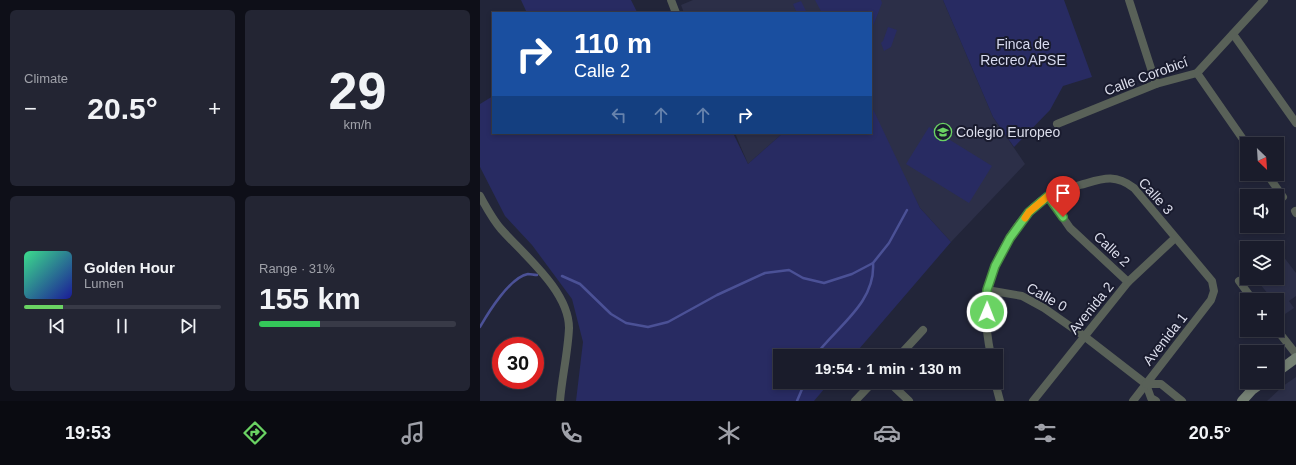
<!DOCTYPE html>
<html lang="en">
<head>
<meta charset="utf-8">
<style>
	body { margin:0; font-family:Helvetica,sans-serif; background:#232533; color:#f1f3f6; height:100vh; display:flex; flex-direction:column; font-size:15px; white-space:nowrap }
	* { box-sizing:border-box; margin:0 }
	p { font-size:13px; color:#9fa1a9 }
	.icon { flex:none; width:22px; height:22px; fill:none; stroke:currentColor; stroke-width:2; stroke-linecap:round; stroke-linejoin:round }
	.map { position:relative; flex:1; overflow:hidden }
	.details { display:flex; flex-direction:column; gap:10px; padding:10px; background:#0e0f18; width:480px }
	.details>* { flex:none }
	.hud { position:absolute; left:12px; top:12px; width:380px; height:122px; border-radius:0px; box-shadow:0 2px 6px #0003,0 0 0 1px #383a47; background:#1a4fa0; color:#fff; overflow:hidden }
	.needle { width:26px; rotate:155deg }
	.buttons { position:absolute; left:760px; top:137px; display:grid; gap:8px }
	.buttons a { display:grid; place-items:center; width:44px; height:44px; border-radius:0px; background:#1a1c2b; box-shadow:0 2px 6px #0003,0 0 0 1px #383a47; font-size:20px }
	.speed { position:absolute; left:12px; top:337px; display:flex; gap:8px; font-size:20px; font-weight:700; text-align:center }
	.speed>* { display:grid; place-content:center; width:52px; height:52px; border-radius:50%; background:#1a1c2b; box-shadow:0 2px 6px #0003,0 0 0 1px #383a47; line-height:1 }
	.speed .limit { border:6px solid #d22; background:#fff; color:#111 }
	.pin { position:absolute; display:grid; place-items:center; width:34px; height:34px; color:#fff; margin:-41px -17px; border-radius:50% 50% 50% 0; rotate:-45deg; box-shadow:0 0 4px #0007 }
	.pin .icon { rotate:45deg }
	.me { position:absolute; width:44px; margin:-22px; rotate:1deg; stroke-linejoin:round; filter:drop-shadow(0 0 3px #0008) }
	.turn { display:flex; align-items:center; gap:14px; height:84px; padding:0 16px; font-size:18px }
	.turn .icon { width:52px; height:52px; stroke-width:2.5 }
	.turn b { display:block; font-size:28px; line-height:34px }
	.lanes { display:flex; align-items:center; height:38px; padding:0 16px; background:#0003; justify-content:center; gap:20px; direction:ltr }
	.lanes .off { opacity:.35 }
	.big { font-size:30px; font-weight:600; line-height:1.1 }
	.details .card { flex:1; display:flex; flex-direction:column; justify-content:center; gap:6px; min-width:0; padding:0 14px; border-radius:6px; background:#232533 }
	.details .dial { align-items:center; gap:0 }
	.dial b { font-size:52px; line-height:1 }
	.song { display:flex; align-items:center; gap:12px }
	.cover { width:48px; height:48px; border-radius:6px; background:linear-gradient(135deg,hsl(150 70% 55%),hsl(240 70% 35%)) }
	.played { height:4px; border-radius:2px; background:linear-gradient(90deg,#6ad363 20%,#383a47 20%) }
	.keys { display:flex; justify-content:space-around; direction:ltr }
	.heat { display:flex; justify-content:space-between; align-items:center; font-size:22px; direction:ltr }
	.charge { height:6px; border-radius:3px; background:linear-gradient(90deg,#34c759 31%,#383a47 0) }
	.details .tiles { flex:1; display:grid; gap:10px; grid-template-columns:repeat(2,1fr) }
	.trip { position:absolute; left:293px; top:349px; width:230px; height:40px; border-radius:0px; background:#1a1c2b; box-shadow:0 2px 6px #0003,0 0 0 1px #383a47; font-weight:600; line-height:40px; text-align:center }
	.tab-bar { display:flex; height:64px; justify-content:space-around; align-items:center; background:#0a0b11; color:#9fa1a9 }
	.tab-bar .icon { width:28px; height:28px }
	.tab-bar .selected { color:#6ad363 }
	.tab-bar b { font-size:18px; color:#f1f3f6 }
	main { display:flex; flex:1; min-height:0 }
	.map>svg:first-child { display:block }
	.built { fill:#2c2f48 }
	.green { fill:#282b62 }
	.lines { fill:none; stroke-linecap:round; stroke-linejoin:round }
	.stream { stroke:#4b5196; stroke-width:2.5 }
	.street { stroke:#596158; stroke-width:8 }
	.secondary { stroke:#758174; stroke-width:10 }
	.route-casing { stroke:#458940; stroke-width:10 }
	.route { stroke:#6ad363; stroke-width:7 }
	.slow { stroke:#f59e0b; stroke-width:7 }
	.labels { text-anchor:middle; stroke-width:4; stroke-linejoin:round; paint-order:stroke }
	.park-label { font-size:14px; fill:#d7daef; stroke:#191b2e }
	.street-label { font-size:14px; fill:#dcdeec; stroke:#191b2e }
	.poi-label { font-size:14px; fill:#dcdeec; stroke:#191b2e; text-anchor:start }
</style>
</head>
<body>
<main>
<section class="details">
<div class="tiles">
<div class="card"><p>Climate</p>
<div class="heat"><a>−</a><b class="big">20.5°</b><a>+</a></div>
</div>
<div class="card dial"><b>29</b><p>km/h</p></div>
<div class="card">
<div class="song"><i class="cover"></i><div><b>Golden Hour</b><p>Lumen</p></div></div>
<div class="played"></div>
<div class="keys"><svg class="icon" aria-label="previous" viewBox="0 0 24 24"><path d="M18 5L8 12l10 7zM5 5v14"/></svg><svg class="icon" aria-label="pause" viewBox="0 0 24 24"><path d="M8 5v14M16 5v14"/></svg><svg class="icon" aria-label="next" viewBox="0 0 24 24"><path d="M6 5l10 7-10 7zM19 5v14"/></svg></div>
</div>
<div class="card"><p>Range · 31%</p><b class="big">155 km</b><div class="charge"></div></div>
</div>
</section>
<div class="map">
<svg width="816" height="401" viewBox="0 0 816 401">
	<rect width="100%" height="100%" fill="#222539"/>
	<g class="built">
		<path d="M213,0H463L513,117L545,164L471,242L440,208L415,159L391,107V13H204L201,5Z"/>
		<path d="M255,133H303L268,164Z"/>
		<path d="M803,256L816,273V296L809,301L814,308L805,314L797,305V300H793L775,278H797V260Z"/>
		<path d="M816,377V401H787L803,386Z"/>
	</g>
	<g class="green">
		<path d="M41,0H151L157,12L47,13Z"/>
		<path d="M335,0H401L402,3L391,31V13H342Z"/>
		<path d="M463,0H584L612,77L583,86L570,110L534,147L513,117Z"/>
		<path d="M321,1L327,13H317L313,4Z"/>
		<path d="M408,27L417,30L411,47L404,51L401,43L403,41Z"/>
		<path d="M13,96V133H253L268,164L303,133H391V105L440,208L471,242L373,356H300V382H350L334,401H96L103,342L92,299L52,245L25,216L0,167V104Z"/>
		<path d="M449,127L512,166L489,203L426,164Z"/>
	</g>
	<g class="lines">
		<g class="stream">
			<path d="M82,276L100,284L131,314L146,323L168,327L188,322L237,295L285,273L309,270L323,278L344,283L372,274L393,263"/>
			<path d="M0,327C8,313 30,277 48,274C51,274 54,275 57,275"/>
			<path d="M335,356C356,327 396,303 393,263L409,243L427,210"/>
			<path d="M317,401L325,382"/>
		</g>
		<g class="street">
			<path d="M191,0L196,13"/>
			<path d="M649,0L676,84"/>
			<path d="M753,34L816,123"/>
			<path d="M717,73L767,145"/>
			<path d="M577,124L676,84L717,73L784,0"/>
			<path d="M787,174L803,197"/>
			<path d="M0,196C6,207 13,220 21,229C44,255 89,291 89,328C88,352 82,377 80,401"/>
			<path d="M568,196L590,228L648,282"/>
			<path d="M815,211L816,213"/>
			<path d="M759,281L773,300"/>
			<path d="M507,290L542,296L564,308L604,336L666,384L671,398L676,401"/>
			<path d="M797,330L816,354"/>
			<path d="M419,356L443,330"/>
			<path d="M511,356C507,336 503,309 508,289C514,258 541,212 568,196C577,191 590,188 600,185C622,179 634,173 654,188L732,281L734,291L731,300L653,401"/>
			<path d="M409,382L429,401"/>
			<path d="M515,382L520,401"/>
			<path d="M666,384H681L702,401"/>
			<path d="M375,401L393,382"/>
			<path d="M553,401L648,282L695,238"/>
		</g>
		<g class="secondary">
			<path d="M797,372L816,358"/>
			<path d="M762,401L772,390L783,382"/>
		</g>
	</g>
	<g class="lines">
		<defs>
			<path id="route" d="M507,312V290L515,266L530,238L549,212L568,196L583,217"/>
		</defs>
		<use href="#route" class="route-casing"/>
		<use href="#route" class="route"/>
		<path class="slow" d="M545,218L549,212L568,196"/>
	</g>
	<defs>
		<symbol id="school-ring" viewBox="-11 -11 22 22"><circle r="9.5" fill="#191b2e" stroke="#6ad363" stroke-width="1.5"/><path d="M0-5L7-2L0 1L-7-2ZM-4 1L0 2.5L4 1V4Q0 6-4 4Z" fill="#6ad363"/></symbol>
	</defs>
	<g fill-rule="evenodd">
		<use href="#school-ring" x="453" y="122" width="20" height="20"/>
	</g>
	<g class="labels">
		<g class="park-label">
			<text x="543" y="49">Finca de<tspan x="543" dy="16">Recreo APSE</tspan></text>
		</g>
		<g class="street-label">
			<text transform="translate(666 76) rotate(-20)" y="5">Calle Corobicí</text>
			<text transform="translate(676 196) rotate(48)" y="5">Calle 3</text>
			<text transform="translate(632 249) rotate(43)" y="5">Calle 2</text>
			<text transform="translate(567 297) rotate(29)" y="5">Calle 0</text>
			<text transform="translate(611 308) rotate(-51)" y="5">Avenida 2</text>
			<text transform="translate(685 339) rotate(-52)" y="5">Avenida 1</text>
		</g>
		<g class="poi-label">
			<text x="476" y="137">Colegio Europeo</text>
		</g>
	</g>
</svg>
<div class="buttons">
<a><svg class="needle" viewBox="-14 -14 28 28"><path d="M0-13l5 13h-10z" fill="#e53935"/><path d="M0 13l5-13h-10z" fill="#9fa1a9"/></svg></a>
<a><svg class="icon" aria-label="sound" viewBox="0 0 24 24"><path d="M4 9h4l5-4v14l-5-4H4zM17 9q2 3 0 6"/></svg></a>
<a><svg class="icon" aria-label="layers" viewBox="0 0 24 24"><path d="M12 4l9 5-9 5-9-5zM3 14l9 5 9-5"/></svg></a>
<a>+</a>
<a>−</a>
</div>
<div class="speed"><div class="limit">30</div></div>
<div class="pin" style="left:583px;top:217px;background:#d93025"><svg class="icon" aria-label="arrive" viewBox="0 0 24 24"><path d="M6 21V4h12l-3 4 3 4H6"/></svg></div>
<svg class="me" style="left:507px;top:312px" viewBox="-20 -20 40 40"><circle r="17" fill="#6ad363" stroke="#fff" stroke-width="3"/><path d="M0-11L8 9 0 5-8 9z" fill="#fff"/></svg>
<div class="trip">19:54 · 1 min · 130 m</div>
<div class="hud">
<div class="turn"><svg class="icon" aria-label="right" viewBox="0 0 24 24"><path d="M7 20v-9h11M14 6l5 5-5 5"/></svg><div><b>110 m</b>Calle 2</div></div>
<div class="lanes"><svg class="icon off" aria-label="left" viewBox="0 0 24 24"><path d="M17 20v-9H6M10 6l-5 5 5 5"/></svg><svg class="icon off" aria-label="ahead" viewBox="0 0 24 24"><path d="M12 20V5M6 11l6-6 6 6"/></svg><svg class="icon off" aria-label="ahead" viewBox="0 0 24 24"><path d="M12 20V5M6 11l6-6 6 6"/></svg><svg class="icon" aria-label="right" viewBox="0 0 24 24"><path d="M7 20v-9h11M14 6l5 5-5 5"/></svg></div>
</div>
</div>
</main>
<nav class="tab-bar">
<b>19:53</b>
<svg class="icon selected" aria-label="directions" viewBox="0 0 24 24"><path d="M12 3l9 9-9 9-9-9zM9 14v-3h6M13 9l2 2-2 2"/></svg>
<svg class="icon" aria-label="music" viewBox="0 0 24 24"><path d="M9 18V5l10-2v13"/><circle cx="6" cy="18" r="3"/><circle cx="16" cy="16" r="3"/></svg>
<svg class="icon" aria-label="phone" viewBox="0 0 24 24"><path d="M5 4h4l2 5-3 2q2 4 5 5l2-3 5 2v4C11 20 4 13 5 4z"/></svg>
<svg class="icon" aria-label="climate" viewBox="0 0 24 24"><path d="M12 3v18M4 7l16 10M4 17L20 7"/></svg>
<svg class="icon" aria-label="car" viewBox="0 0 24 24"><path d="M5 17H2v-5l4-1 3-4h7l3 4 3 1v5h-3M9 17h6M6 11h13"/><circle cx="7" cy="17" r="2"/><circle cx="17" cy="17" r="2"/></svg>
<svg class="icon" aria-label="filters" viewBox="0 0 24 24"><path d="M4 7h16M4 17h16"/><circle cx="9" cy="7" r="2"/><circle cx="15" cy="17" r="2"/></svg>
<b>20.5°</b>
</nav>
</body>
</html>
